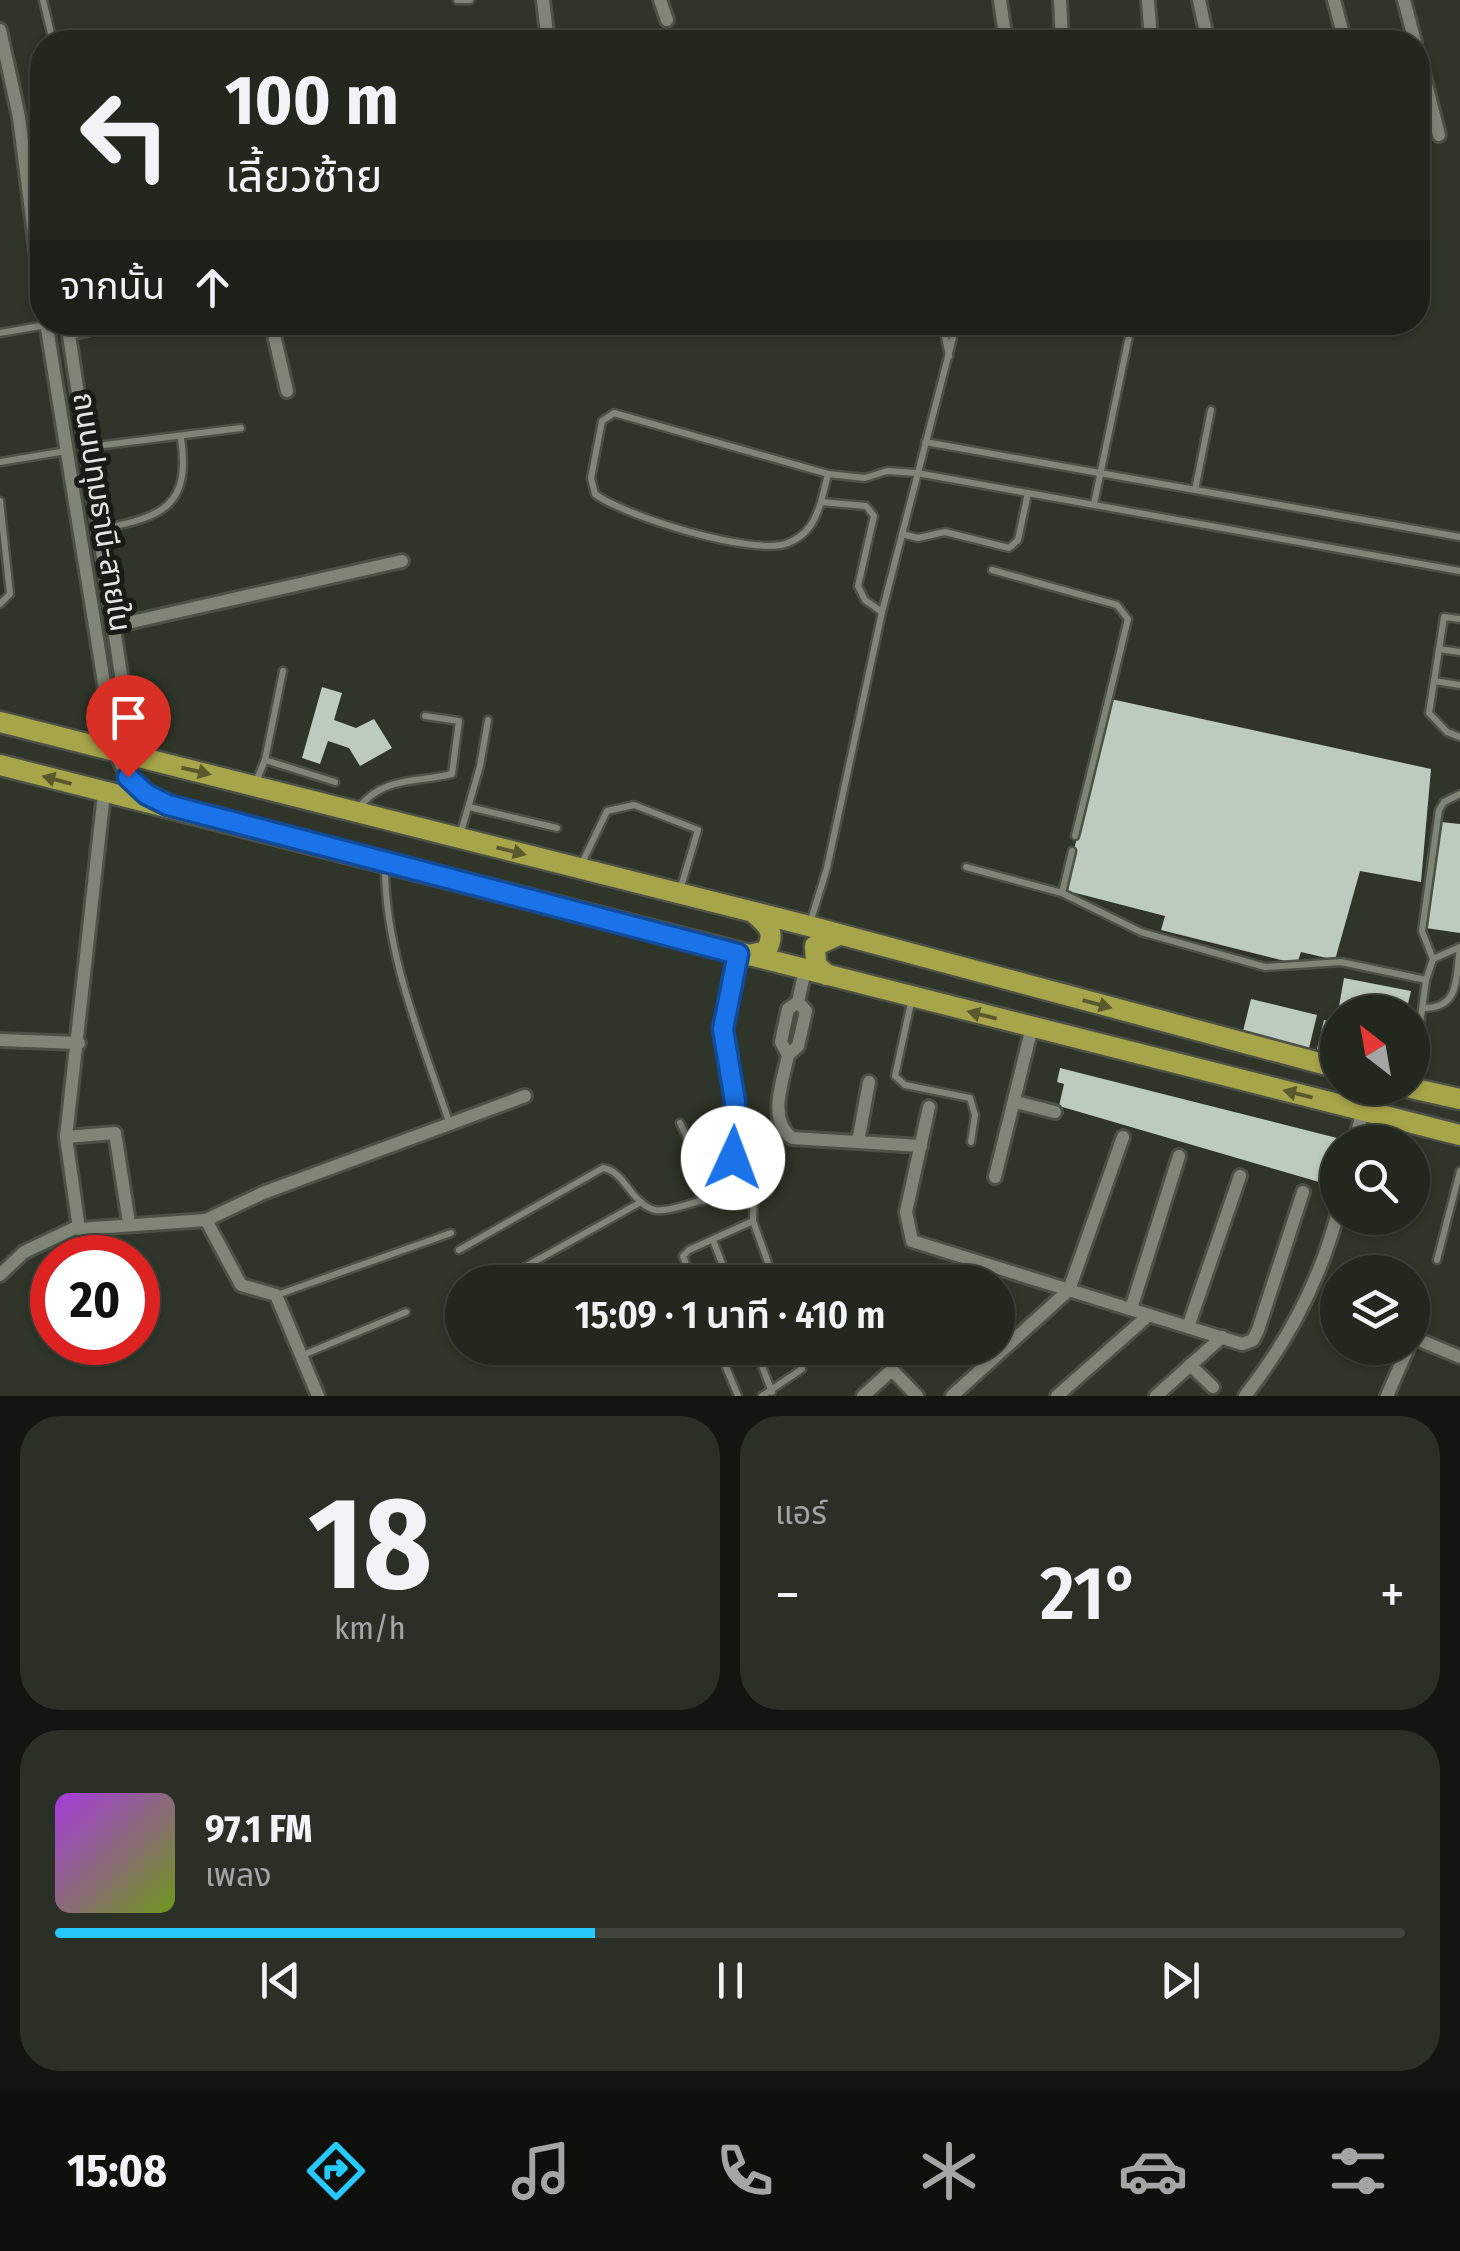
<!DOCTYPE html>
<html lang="th">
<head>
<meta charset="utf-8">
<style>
	body { margin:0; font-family:"Fira Sans Condensed","Noto Sans Thai",sans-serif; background:#2b3027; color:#f1f3f6; height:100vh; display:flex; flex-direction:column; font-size:38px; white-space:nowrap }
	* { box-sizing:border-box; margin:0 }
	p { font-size:32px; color:#a3a6a4 }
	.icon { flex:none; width:55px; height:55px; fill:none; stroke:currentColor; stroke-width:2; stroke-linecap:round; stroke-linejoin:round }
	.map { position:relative; height:1396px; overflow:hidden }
	.panel { display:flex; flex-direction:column; gap:20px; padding:20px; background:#131610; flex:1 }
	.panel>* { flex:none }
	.top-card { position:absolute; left:30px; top:30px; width:1400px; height:305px; border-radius:40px; box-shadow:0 2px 8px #0004,0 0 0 2px #40443c; background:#23281e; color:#f1f3f6; overflow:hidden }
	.needle { width:65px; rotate:329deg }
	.controls { position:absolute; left:1320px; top:995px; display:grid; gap:20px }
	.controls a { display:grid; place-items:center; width:110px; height:110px; border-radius:50%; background:#23281e; box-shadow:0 2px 8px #0004,0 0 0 2px #40443c; font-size:50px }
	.speed { position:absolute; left:30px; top:1235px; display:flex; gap:20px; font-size:50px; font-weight:700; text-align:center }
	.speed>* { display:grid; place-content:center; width:130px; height:130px; border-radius:50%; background:#23281e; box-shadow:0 2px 8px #0004,0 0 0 2px #40443c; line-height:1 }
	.speed .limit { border:15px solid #d22; background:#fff; color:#111 }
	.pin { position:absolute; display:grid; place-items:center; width:85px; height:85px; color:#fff; margin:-102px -42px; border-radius:50% 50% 50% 0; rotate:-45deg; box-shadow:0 0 10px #0007 }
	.pin .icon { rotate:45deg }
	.me { position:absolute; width:110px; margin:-55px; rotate:2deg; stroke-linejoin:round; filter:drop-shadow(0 0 8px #0008) }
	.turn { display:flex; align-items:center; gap:35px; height:210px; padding:0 30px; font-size:45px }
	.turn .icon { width:130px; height:130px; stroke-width:2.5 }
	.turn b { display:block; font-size:70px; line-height:85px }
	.then { display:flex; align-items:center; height:95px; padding:0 30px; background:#0003; gap:20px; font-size:38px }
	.big { font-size:75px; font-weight:600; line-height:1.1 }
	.panel .widget { flex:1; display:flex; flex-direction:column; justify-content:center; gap:15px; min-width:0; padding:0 35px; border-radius:40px; background:#2b3027 }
	.panel .dial { align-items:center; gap:0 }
	.dial b { font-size:130px; line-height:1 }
	.song { display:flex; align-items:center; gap:30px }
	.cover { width:120px; height:120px; border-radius:15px; background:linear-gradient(135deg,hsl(280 70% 55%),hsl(80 70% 35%)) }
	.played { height:10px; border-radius:5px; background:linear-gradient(90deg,#25c9fe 40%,#40443c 40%) }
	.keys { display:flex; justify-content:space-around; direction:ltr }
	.heat { display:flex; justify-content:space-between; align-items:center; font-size:55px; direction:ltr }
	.panel .tiles { flex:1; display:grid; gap:20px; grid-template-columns:1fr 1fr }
	.widget:last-child { grid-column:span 2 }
	.trip { position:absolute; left:445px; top:1265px; width:570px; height:100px; border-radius:50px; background:#23281e; box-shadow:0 2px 8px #0004,0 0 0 2px #40443c; font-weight:600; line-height:100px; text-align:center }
	.dock { display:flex; height:160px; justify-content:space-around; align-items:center; background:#0e100c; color:#a3a6a4 }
	.dock .icon { width:70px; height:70px }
	.dock .on { color:#25c9fe }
	.dock b { font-size:45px; color:#f1f3f6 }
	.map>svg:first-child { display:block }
	.building { fill:#bdcabe }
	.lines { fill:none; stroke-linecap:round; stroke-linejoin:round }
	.service-casing { stroke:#4c5146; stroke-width:11 }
	.minor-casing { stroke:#4c5146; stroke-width:18 }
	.primary-casing { stroke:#4c5146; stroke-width:25 }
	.service { stroke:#7f8577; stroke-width:6 }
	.minor { stroke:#7f8577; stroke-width:12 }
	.primary { stroke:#a7a549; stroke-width:20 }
	.oneway { fill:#59592d }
	.route-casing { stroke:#114b97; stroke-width:25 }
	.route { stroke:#1a73e8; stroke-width:18 }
	.labels { text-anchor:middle; stroke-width:10; stroke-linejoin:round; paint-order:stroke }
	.street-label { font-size:30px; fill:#e2e6de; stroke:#191b16 }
</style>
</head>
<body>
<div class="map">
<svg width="1460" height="1396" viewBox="0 0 1460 1396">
	<rect width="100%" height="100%" fill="#2f3528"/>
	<g class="building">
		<path d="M322,687L342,693L334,720L356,728L374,719L392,748L360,766L349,748L328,741L320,764L302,758Z"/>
		<path d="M1111,699L1431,769L1421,882L1360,871L1335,960L1301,952L1297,964L1161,930L1165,916L1064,890Z"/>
		<path d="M1441,822L1460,824V933L1426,928Z"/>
		<path d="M1344,978L1411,991L1406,1012H1338Z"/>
		<path d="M1251,999L1317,1015L1309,1048L1243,1031Z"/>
		<path d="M1324,1020L1338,1023V1055L1317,1049Z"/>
		<path d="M1060,1068L1337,1138L1326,1184L1059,1106L1064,1084L1057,1082Z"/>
	</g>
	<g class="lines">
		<defs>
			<g id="service">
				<path d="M43,0L53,42"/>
				<path d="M457,0H470"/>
				<path d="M942,322L949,356"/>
				<path d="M0,333L46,325"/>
				<path d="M925,442L1460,537"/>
				<path d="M88,447L241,428"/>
				<path d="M0,462L66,451"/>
				<path d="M1195,490L1211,410"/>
				<path d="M0,501L10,594L0,604"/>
				<path d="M821,502L828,474"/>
				<path d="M1094,504L1132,322"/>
				<path d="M101,529C163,517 191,506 181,438"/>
				<path d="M902,534L918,538L945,532L1009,548L1018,540L1028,493"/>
				<path d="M992,570L1117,605L1128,619L1075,836"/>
				<path d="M882,612L865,600L858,586L874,516L866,506L821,502C815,521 808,535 788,543C755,557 624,516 595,494L591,478L602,421L614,413L828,474L865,478L887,471L917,473L1460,571"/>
				<path d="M1460,619L1444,617L1429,713L1447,732L1460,737"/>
				<path d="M1439,649L1460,652"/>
				<path d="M1434,681L1460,685"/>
				<path d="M265,760L335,782"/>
				<path d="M255,784L265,760L283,671"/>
				<path d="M359,807C385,776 416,783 452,774L459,721L425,716"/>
				<path d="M469,807L557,828"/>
				<path d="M461,832L480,766L488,720"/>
				<path d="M582,863L607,811L634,805L698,830L680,890"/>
				<path d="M385,864C384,951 422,1041 449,1122"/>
				<path d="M966,867L1062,893L1141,932L1265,967L1341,962L1426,980"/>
				<path d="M1062,893L1072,851"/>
				<path d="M810,923L827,868L882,612L957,322"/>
				<path d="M1433,959L1422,931L1439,810L1444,802L1460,794"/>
				<path d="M912,998L895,1076L905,1085L970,1098L975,1115L971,1142"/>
				<path d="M1426,1008C1460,1006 1455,980 1460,949"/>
				<path d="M1412,1083L1426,980L1433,959L1460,947"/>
				<path d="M680,1123L697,1158L693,1174L703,1201"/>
				<path d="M734,1160L754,1197L753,1221L775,1282"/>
				<path d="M713,1240L729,1282"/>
				<path d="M459,1250L603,1168C625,1171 631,1204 655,1210C666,1212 682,1206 693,1203C761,1188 728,1080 723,1031C721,1007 731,980 737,956"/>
				<path d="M1437,1260L1460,1171"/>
				<path d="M498,1282L641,1202"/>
				<path d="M692,1282L683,1256L689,1250L753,1221"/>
				<path d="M277,1295L451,1233"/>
				<path d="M718,1348L738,1396"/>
				<path d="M755,1348L772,1392"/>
				<path d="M303,1355L406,1312"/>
				<path d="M762,1396L802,1369L797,1348"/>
			</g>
			<g id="minor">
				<path d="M543,0L548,42"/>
				<path d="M660,0L667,20"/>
				<path d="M1000,0L1006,42"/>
				<path d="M1060,0L1062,42"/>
				<path d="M1148,0L1151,42"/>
				<path d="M1199,0L1208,42"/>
				<path d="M1334,0L1345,42"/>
				<path d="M1404,0L1415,42"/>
				<path d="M0,30L19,117L42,297"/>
				<path d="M1418,53L1439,135"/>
				<path d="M46,322L115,751L127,777L152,797"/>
				<path d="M67,322L129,727L151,758"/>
				<path d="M271,322L287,391"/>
				<path d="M71,333L118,322"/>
				<path d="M114,626L402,561"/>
				<path d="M104,793L66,1137L79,1229L206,1220L263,1193L525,1096"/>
				<path d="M798,1002L806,1011L798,1046L788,1055L781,1042L788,1009L798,1002L805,970"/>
				<path d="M0,1040L79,1043"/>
				<path d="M788,1055C783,1082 767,1119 792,1138L921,1146"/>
				<path d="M1016,1102L1055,1112"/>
				<path d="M929,1107L906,1212L912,1241L1242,1344L1253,1340L1258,1330L1303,1192"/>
				<path d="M66,1137L115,1133L129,1223"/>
				<path d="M858,1142L869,1082"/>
				<path d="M1355,1142L1368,1088"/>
				<path d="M995,1177L1032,1027"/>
				<path d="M206,1220L241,1285L276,1295L318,1396"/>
				<path d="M0,1275L24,1252L77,1227"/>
				<path d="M1131,1309L1179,1156"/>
				<path d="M1188,1327L1240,1176"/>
				<path d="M1412,1337L1460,1357"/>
				<path d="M1190,1365L1213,1387"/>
				<path d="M863,1396L892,1370L917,1396"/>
				<path d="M952,1396L1069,1290L1123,1137"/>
				<path d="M1057,1396L1149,1315"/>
				<path d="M1156,1396L1222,1337"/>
				<path d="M1245,1396C1289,1340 1320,1281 1338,1212"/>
				<path d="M1387,1396L1408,1348"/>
			</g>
			<g id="primary">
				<path d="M0,722L809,926L1338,1068"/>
				<path d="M0,765L1460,1135"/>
				<path d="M746,956L766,951C776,933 769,926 755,914"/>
				<path d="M827,975L816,965L815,946L839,935"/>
				<path d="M1411,1088L1460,1099"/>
			</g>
		</defs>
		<use href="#service" class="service-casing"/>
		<use href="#minor" class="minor-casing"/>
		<use href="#primary" class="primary-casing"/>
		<use href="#service" class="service"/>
		<use href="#minor" class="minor"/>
		<use href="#primary" class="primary"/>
	</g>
	<defs><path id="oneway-solid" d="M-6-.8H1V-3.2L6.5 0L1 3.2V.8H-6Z" transform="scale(2.5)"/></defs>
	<g class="oneway">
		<use href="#oneway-solid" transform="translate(196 771) rotate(13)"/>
		<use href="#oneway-solid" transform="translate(57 780) rotate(-165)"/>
		<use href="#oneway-solid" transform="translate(511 851) rotate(14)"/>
		<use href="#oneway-solid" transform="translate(1097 1004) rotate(15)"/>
		<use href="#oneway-solid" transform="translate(982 1015) rotate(-166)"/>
		<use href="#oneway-solid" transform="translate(1298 1094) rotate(-166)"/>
	</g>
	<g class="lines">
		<defs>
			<path id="route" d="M128,777L146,794L168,805L738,954L723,1029L735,1101L733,1158"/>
		</defs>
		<use href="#route" class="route-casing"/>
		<use href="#route" class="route"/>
	</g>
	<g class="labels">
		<g class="street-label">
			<text transform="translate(102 512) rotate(81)" y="10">ถนนปทุมธานี-สายใน</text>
		</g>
	</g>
</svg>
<div class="controls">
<a><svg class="needle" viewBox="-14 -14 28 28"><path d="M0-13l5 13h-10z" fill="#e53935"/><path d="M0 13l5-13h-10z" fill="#a3a6a4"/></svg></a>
<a><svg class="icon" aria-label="search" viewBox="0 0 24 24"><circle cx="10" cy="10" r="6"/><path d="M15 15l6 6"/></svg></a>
<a><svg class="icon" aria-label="layers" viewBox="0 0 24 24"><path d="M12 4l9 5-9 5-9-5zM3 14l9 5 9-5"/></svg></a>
</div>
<div class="speed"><div class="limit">20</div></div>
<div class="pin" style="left:128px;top:777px;background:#d93025"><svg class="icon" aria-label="arrive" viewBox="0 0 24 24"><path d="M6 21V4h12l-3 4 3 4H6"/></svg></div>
<svg class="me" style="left:733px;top:1158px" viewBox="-20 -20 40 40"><circle r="19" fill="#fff"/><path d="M0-13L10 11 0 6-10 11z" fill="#1a73e8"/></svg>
<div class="trip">15:09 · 1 นาที · 410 m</div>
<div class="top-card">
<div class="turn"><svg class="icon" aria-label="left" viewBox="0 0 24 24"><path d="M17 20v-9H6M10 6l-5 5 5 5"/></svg><div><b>100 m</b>เลี้ยวซ้าย</div></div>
<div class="then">จากนั้น<svg class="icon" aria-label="ahead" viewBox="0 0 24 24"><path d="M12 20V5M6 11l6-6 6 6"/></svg></div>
</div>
</div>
<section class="panel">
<div class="tiles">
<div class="widget dial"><b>18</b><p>km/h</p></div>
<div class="widget"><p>แอร์</p>
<div class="heat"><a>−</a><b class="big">21°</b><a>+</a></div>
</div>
<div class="widget">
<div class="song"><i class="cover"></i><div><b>97.1 FM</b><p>เพลง</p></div></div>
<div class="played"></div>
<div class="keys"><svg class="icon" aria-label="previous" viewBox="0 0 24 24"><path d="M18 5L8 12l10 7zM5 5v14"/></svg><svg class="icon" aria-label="pause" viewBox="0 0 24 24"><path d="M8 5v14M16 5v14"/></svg><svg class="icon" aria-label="next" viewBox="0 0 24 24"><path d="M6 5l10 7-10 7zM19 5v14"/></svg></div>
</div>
</div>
</section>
<nav class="dock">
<b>15:08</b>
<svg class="icon on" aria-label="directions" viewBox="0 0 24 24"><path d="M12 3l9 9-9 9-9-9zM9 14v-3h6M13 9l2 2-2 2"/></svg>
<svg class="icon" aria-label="music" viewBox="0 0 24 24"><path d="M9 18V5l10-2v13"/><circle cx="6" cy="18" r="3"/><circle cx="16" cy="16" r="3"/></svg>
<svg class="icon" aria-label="phone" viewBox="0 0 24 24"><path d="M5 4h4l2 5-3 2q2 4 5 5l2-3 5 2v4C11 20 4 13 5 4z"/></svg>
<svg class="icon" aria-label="climate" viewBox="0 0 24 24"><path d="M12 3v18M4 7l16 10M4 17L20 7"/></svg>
<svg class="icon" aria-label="car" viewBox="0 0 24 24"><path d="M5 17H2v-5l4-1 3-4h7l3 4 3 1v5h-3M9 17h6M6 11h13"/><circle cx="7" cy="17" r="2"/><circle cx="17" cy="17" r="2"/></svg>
<svg class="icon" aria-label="filters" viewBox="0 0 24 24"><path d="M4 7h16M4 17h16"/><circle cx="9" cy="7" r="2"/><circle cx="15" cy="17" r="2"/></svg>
</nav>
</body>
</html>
